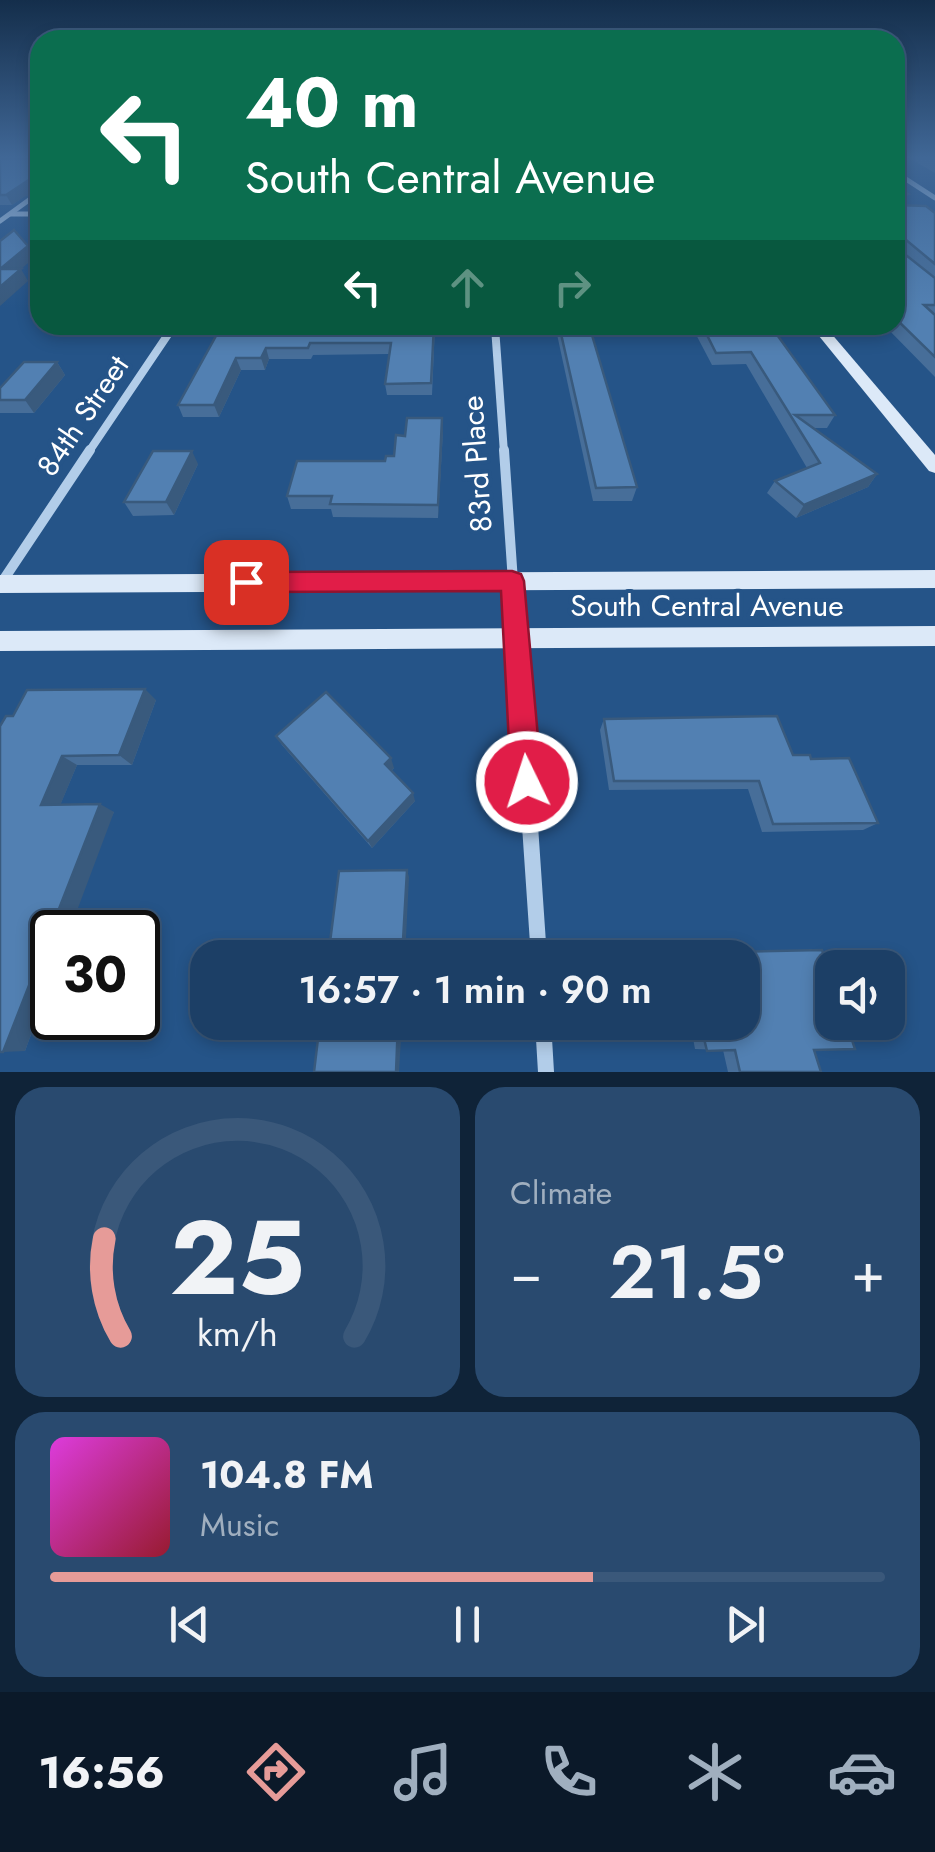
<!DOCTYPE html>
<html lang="en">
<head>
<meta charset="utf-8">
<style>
	body { margin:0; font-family:Jost,sans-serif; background:#294a6f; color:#f1f3f6; height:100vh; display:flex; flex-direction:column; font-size:38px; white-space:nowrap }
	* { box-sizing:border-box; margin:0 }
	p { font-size:32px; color:#a0afbf }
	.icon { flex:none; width:55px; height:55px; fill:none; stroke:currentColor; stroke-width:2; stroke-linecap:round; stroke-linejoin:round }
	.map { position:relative; height:1072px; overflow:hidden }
	.side { display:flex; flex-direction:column; gap:15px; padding:15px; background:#0f2338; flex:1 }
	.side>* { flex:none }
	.top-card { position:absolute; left:30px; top:30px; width:875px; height:305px; border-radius:30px; box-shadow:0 5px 15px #0003,0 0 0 2px #3a587a; background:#0b6e4f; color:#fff; overflow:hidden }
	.buttons { position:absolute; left:815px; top:950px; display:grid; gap:20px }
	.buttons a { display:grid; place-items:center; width:90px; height:90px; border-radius:20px; background:#1c3f66; box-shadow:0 5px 15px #0003,0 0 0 2px #3a587a; font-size:50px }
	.speed { position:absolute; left:30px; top:910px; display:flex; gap:20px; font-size:50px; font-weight:700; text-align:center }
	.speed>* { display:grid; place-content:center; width:130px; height:130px; border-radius:50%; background:#1c3f66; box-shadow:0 5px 15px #0003,0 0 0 2px #3a587a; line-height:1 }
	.speed .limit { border:5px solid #111; border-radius:15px; background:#fff; color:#111 }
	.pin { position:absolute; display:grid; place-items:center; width:85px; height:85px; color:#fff; margin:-42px; border-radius:20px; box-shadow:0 5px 15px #0006 }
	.me { position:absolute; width:110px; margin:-55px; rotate:356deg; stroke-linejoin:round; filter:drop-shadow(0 0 8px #0008) }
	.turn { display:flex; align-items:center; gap:35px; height:210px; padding:0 50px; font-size:45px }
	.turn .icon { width:130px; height:130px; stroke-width:2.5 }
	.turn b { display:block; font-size:70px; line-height:85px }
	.lanes { display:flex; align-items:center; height:95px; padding:0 50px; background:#0003; justify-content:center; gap:50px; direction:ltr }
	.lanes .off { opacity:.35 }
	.big { font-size:75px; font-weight:600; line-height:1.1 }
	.side .widget { flex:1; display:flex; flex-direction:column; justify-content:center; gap:15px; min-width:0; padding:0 35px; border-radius:30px; background:#294a6f }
	.side .dial { align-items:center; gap:0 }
	.dial svg { height:260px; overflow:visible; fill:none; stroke:#3a587a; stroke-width:7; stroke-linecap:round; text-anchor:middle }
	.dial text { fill:#f1f3f6; stroke:none }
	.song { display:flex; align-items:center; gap:30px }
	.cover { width:120px; height:120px; border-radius:15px; background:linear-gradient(135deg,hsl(300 70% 55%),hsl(350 70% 35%)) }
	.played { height:10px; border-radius:5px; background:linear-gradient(90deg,#e69b98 65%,#3a587a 65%) }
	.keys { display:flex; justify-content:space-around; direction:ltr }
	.heat { display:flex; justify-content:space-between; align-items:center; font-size:55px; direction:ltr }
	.side .tiles { flex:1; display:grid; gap:15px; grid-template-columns:1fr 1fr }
	.widget:last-child { grid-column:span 2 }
	.trip { position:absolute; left:190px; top:940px; width:570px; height:100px; border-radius:30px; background:#1c3f66; box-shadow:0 5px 15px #0003,0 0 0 2px #3a587a; font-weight:600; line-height:100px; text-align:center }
	.menu { display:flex; height:160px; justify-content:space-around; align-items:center; background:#0b1929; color:#a0afbf }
	.menu .icon { width:70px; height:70px }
	.menu .active { color:#e69b98 }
	.menu b { font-size:45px; color:#f1f3f6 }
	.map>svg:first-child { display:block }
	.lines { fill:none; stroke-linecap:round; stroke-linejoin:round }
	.street-far5 { stroke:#b2cde9; stroke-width:5 }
	.street-far4 { stroke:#b2cde9; stroke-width:6 }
	.street-far3 { stroke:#b2cde9; stroke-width:8 }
	.street-far2 { stroke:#b2cde9; stroke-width:10 }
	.street-far1 { stroke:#b2cde9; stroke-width:12 }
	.street { stroke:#b2cde9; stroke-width:16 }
	.secondary { fill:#dce9f8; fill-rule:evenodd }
	.wall { fill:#476e99 }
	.shaded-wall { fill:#395a7d }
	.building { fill:#5280b2; stroke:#395a7d; stroke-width:2.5 }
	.route { fill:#e11d48; stroke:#92132f; stroke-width:2.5 }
	.labels { text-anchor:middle; stroke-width:8; stroke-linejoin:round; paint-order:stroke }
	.street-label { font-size:30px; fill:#fff; stroke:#255488 }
</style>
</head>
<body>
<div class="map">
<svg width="935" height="1072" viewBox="0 0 935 1072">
	<rect width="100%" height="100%" fill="#255488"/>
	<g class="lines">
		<g class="street-far5">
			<path d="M895,172L935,198"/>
			<path d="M11,214H40"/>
			<path d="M0,221L40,192"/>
		</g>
		<g class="street-far4">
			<path d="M495,325V330"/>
			<path d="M171,330L174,325"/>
		</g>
		<g class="street-far3">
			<path d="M495,327L504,453"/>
			<path d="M88,453L173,327"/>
		</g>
		<g class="street-far2">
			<path d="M504,450L515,611"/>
			<path d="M0,585L90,450"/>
		</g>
		<path class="street-far1" d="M515,608L529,813"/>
		<g class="street">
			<path d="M529,811L539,958"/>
			<path d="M543,1022L546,1072"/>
		</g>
		<g class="secondary">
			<path d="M810,325H824L935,455V473L929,471Z"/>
			<path d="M935,570V588L0,593V575Z"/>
			<path d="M935,626V646L0,651V631Z"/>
		</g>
	</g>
	<g class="wall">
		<path d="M0,158H40V205H33L28,195L29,193L12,205H0Z"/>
		<path d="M909,158H935V173Z"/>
		<path d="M895,185L908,194L903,204L896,205L935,213V377L884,325H895Z"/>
		<path d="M222,325H435L432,395H387L385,384L390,354L313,355L311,359H269L265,370H241L219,417H183L178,405Z"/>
		<path d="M555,325H589L637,487L632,501H593Z"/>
		<path d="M691,325H770L835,415L827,428H813L877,474L868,487L796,518L767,493L775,481L807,468L746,364L712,365Z"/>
		<path d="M57,362L65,375L34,413H0V388Z"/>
		<path d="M443,431L438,518L333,517L331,509H291L287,496L385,461L394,456L405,436Z"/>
		<path d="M198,464L174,515L133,516L124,502Z"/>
		<path d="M156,700L132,765H77L60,805L114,812L52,932V977L25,1051L13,716Z"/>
		<path d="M604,719L811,759L878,823L863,830L762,832L748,789L609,790L600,730Z"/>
		<path d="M276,736L394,768L391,771L415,801L372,848L282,745Z"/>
		<path d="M822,950L832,982V1022H846L855,1049L814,1050L821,1072H728L723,1050L695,1049L690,1022H742V958H676V956L685,953Z"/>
	</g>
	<g class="shaded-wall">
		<path d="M35,176L40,186L12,205L6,195Z"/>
		<path d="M908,194L903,204L895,205L896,196Z"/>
		<path d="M905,239L899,249L895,250V240Z"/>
		<path d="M28,246L34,258L7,281L0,269Z"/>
		<path d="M21,269L28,281L0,306V287Z"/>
		<path d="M266,348L269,359L265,370L261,358Z"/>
		<path d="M236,358L241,370L219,417L214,405Z"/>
		<path d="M57,362L65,375L34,413L25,400Z"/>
		<path d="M442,418L443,431L438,518V505Z"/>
		<path d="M192,451L198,464L174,515L166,502Z"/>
		<path d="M877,474L868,487L796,518L804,505Z"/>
		<path d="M145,689L156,700L132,765L119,755Z"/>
		<path d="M62,756L77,765L57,813L41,805Z"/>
		<path d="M391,758L394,768L388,774L385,764Z"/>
		<path d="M413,793L415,801L372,848L368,841Z"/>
		<path d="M100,804L114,812L69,932H52V977L25,1051L3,1052Z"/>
		<path d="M407,870L409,877L405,958H402Z"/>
		<path d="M398,1022H402L399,1072H396Z"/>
	</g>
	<g class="building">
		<path d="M0,158H40V182L35,176L6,195H0Z"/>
		<path d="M40,184V195H28Z"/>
		<path d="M895,185L908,194L896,196V205L926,206L935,213V264L905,239L895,240L897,248L935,278V305H924L935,315V357L895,318Z"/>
		<path d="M14,230L28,246L0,269V241Z"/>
		<path d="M0,269H21L0,287Z"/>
		<path d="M222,325H434L431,383L385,384L391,343H310L308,348H266L261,358H236L214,405H178Z"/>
		<path d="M559,325H589L637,487L596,488Z"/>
		<path d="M702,325H770L835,415H795L877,474L804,505L775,481L820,463L751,352L716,353Z"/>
		<path d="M24,362H57L25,400H0V388Z"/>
		<path d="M407,418H442L438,505L330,504L332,496H287L297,461H385L386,456H394L396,435L405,436Z"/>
		<path d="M153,451H192L166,502H124Z"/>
		<path d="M145,689L119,755L62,756L41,805L100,804L3,1052H0V726L6,716H13L27,690Z"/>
		<path d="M326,692L391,758L385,764L413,793L368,841L276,736Z"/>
		<path d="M777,716L793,755H810L811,759L849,758L878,823L773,824L759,781H614L604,719Z"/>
		<path d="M407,870L402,958H328L339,871Z"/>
		<path d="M822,950L832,982V1022H846L855,1049L814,1050L821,1072H740L735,1050L707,1051L700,1022H742V958H686L685,953Z"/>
		<path d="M320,1022H398L396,1072H314Z"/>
	</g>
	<linearGradient id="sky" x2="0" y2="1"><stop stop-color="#142e4b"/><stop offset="0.51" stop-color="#406796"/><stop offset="1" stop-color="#406796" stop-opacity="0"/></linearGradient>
	<rect width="935" height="308" fill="url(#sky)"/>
	<path class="route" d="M512,571L521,574L524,581L542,782L538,793L527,797L516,793L511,782L501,591L246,592L237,589L233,582L237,575L246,572Z"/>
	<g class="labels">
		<g class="street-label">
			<text transform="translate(83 416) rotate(-56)" y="10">84th Street</text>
			<text transform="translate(477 464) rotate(-94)" y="10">83rd Place</text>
			<text x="707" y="616">South Central Avenue</text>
		</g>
	</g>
</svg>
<div class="buttons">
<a><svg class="icon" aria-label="sound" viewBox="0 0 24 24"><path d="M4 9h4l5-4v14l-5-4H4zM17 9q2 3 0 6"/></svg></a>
</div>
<div class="speed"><div class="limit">30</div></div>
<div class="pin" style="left:246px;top:582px;background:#d93025"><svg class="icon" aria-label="arrive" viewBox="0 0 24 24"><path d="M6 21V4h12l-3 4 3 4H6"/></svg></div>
<svg class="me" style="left:527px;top:782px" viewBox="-20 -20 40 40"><circle r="17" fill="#e11d48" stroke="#fff" stroke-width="3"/><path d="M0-11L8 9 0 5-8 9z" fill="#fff"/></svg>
<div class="trip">16:57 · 1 min · 90 m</div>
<div class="top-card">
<div class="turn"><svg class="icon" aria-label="left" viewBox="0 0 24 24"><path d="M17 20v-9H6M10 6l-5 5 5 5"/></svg><div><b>40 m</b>South Central Avenue</div></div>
<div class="lanes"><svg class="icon" aria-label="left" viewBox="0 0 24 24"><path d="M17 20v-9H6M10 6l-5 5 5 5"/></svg><svg class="icon off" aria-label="ahead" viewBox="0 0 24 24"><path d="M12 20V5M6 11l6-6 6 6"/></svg><svg class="icon off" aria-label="right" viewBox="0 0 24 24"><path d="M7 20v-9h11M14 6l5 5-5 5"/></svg></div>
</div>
</div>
<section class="side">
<div class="tiles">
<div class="widget dial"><svg viewBox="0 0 100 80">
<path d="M14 69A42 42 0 1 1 86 69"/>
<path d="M14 69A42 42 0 0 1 9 39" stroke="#e69b98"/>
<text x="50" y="56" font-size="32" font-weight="700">25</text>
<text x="50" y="72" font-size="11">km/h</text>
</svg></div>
<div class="widget"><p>Climate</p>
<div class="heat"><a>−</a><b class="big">21.5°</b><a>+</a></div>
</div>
<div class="widget">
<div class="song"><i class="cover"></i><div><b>104.8 FM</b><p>Music</p></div></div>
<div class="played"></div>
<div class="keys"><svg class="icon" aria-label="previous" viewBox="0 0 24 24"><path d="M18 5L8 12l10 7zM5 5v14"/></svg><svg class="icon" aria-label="pause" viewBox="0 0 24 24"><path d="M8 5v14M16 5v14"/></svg><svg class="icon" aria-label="next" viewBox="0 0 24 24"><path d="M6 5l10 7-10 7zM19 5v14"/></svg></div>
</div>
</div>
</section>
<nav class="menu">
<b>16:56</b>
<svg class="icon active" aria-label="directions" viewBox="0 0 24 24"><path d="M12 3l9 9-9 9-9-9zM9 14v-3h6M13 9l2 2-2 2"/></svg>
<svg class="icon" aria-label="music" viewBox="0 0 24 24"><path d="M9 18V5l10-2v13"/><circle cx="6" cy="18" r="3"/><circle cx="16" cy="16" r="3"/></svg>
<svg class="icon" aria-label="phone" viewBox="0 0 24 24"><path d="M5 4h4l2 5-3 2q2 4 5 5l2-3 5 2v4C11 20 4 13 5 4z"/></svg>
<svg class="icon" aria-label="climate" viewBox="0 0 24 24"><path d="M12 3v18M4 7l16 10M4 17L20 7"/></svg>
<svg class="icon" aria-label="car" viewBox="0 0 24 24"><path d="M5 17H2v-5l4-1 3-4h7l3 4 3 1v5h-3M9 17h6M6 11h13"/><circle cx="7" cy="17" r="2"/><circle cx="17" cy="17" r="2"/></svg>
</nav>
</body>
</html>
